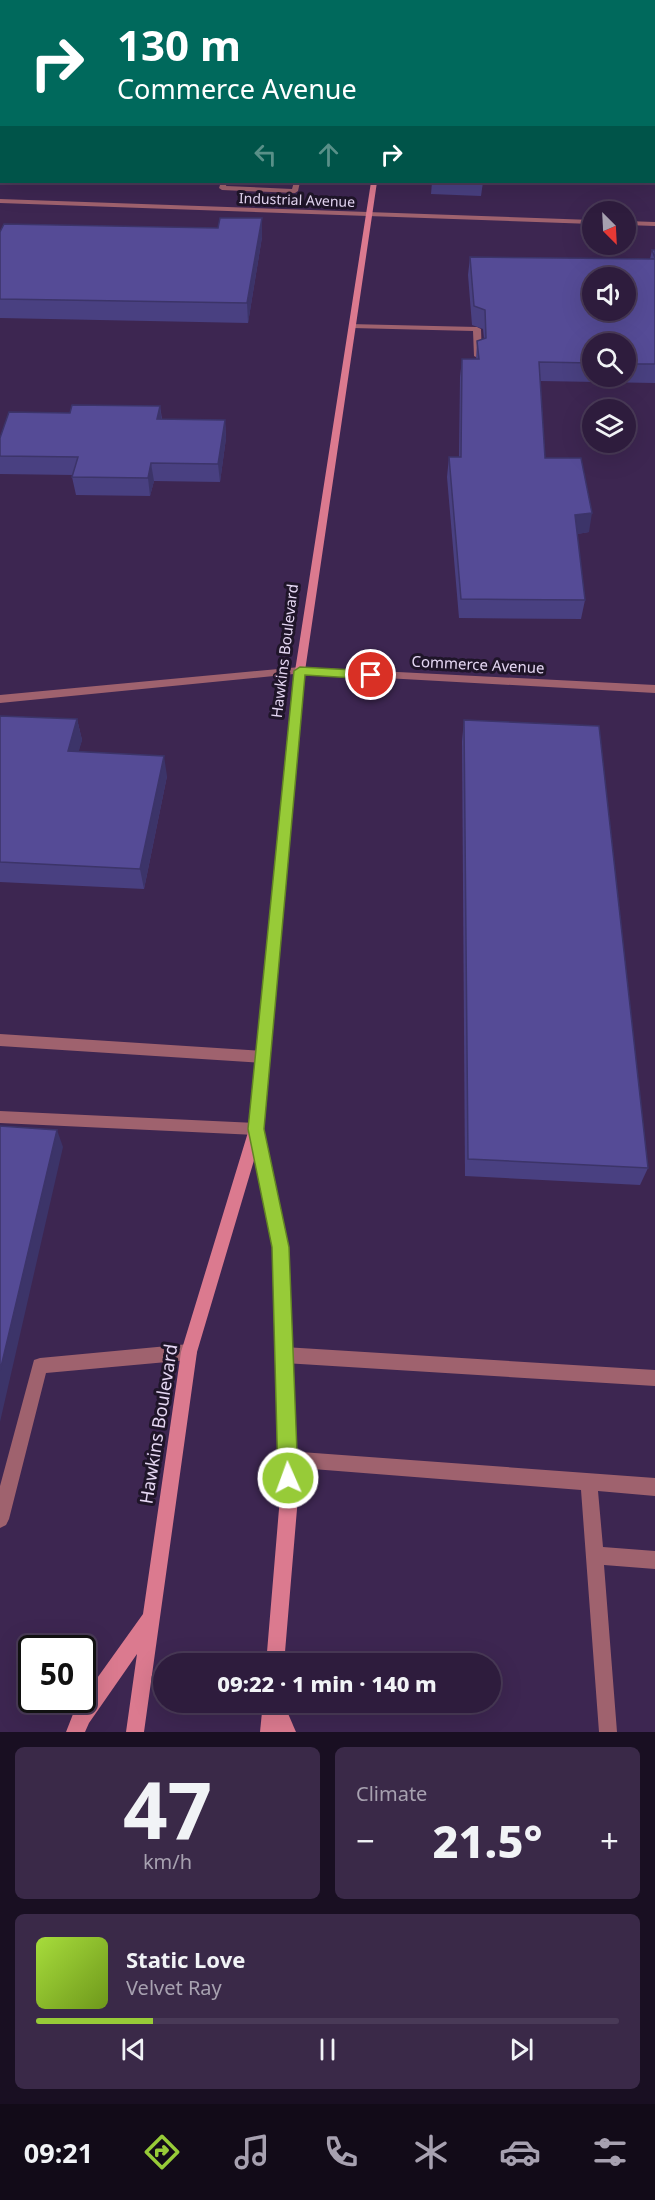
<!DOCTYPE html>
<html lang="en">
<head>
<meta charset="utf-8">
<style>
	body { margin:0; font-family:"Noto Sans",sans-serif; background:#3a2948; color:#f1f3f6; height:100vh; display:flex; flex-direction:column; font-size:22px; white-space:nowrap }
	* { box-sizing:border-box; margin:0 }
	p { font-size:20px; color:#a7a1b0 }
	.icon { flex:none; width:33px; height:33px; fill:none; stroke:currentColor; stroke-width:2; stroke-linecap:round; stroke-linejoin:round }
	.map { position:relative; height:1732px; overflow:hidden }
	.drawer { display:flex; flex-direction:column; gap:15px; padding:15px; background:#190f22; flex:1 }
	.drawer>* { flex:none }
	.hud { position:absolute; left:0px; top:0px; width:656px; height:183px; box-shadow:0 6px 24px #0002,0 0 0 2px #493a57; background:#00695c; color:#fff; overflow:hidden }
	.needle { width:39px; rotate:156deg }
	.buttons { position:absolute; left:582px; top:201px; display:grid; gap:12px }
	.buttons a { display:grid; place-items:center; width:54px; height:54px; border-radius:50%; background:#2e1c3d; box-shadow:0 6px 24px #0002,0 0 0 2px #493a57; font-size:30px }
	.speed { position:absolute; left:18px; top:1635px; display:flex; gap:12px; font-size:30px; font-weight:700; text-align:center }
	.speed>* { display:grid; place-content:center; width:78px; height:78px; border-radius:50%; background:#2e1c3d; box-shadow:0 6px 24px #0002,0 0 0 2px #493a57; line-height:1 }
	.speed .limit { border:3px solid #111; border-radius:9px; background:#fff; color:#111 }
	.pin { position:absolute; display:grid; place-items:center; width:51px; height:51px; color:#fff; margin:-26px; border:3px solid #fff; border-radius:50%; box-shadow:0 2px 6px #0007 }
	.me { position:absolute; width:66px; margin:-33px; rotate:358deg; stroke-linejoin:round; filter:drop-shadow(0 0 4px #0008) }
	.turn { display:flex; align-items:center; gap:21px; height:126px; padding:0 18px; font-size:27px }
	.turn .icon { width:78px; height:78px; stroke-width:2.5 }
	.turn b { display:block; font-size:42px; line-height:51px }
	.lanes { display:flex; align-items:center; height:57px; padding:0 18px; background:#0003; justify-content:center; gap:30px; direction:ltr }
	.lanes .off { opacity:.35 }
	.big { font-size:45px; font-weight:800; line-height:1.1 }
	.drawer .widget { flex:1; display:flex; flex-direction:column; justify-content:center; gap:9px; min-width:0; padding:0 21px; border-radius:9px; background:#3a2948 }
	.drawer .dial { align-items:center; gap:0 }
	.dial b { font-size:78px; line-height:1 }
	.song { display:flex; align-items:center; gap:18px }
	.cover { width:72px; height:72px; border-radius:9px; background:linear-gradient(135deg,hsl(80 70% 55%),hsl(80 70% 35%)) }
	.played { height:6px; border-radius:3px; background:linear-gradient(90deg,#97cb38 20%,#493a57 20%) }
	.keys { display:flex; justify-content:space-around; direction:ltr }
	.heat { display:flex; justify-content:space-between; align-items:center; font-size:33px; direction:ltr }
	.drawer .tiles { flex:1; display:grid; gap:15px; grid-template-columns:1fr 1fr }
	.widget:last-child { grid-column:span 2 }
	.trip { position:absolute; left:153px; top:1653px; width:348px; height:60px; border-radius:30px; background:#2e1c3d; box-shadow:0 6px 24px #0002,0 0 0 2px #493a57; font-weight:800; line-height:60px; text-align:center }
	.dock { display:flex; height:96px; justify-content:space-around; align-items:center; background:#120b18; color:#a7a1b0 }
	.dock .icon { width:42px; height:42px }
	.dock .on { color:#97cb38 }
	.dock b { font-size:27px; color:#f1f3f6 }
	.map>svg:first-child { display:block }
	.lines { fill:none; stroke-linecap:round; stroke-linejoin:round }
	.service { fill:#9f626e; fill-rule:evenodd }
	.minor { fill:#9f626e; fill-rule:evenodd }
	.tertiary { fill:#9f626e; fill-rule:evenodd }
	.secondary { fill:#db7a8f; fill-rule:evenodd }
	.wall { fill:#494081; fill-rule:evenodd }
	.shaded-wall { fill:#3c3469 }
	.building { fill:#554b96; stroke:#3c3469; stroke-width:1.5; fill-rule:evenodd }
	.route { fill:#97cb38; stroke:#628424; stroke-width:1.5 }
	.labels { text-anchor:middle; stroke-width:6; stroke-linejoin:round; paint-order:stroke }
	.far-street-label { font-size:14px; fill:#e5d7f3; stroke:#1f1529 }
	.street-label { font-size:15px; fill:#e5d7f3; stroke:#1f1529 }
	.near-street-label { font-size:18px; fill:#e5d7f3; stroke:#1f1529 }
</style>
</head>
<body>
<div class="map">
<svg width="655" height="1732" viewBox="0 0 655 1732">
	<rect width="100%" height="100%" fill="#3d2651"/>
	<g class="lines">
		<g class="service">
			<rect x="329" y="0" width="6" height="2"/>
			<path d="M632,0L641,2H634Z"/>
			<rect x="654" y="2" width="1" height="4"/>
			<rect x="0" y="124" width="2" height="4"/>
			<path d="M221,182H227L226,186L292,189L294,182H300L298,191L295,193L222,190L219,188Z"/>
			<path d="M349,324L477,327L481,329L482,356L478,358L474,356L473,331L352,328H349Z"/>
			<path d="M300,667L305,671L304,673L0,703V695Z"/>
			<path d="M0,1034L264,1051L269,1053L271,1057L269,1061L264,1063L0,1046Z"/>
			<path d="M0,1111L256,1123L261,1124L263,1129L261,1134L256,1135L0,1123Z"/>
			<path d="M189,1344L195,1346L197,1352L195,1358L189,1360L46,1373L9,1519L6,1525L0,1528V1486L34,1360L40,1358Z"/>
			<path d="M284,1347L655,1370V1386L284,1363L278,1361L276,1355L278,1349Z"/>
			<path d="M287,1451L655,1478V1496L598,1491L603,1547L655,1551V1569L604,1565L617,1732H599L581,1490L287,1467L281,1465L279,1459L281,1453Z"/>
		</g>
		<g class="minor">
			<rect x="654" y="24" width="1" height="4"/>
			<path d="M300,667L655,685V693L296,673L295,671Z"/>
		</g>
		<g class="tertiary">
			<path d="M0,199L592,220V224L0,203Z"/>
			<path d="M626,221L655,222V226L626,225Z"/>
		</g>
		<g class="secondary">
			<rect x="395" y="0" width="6" height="2"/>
			<path d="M371,182H377L305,671L263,1130L289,1247L298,1497L284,1664H266L280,1497L273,1247L255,1157L197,1352L144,1732H126L137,1654L89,1723L85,1732H66L75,1709L143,1614L181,1352L249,1129L295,671Z"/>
			<path d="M263,1702H283L296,1732H260Z"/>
		</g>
	</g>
	<g class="wall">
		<path d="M0,0L2,2V82L0,83Z"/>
		<path d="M484,0H632L633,2H485Z"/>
		<path d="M654,73L655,77V132H654Z"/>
		<path d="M432,182H483L481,196L431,194Z"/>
		<path d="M262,218V237L248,323L0,318V232L218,228Z"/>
		<path d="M652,250H655V383L540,381L545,458L589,532L577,534L585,600L581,619L459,618L447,477L449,457H459L460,377L462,359H476L477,341L484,339L483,329L472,325L468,275L470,257L650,259ZM592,344H626V376H592Z"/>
		<path d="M160,406L162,419L225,420L226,438L220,482L154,481L150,496L76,495L72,477L73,475L0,474V438L70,413Z"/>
		<path d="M0,716L77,719L82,740L78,752L167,776L144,889L0,882Z"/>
		<path d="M464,720L648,1168L640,1185L465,1176L462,741Z"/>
	</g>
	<g class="shaded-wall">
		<path d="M262,218V237L248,323L247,303Z"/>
		<path d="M160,406L162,424L157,419Z"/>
		<path d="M225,420L226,438L220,482L218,464Z"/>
		<path d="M151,463L154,481L150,496L148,478Z"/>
		<path d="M592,513L589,532L572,535L575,515Z"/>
		<path d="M77,719L82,740L73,772L68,751Z"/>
		<path d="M164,756L167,776L144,889L140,869Z"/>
		<path d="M57,1130L63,1147L0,1422V1371Z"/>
	</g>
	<g class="building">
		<path d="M0,0H263V2H2V66H0Z"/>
		<path d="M495,0H632L633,2H496Z"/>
		<path d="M654,73L655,77V116L654,115Z"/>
		<path d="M220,218H262L247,303L0,299V232L4,224L218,228Z"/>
		<path d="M652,250H655V258Z"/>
		<path d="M470,257L655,259V364H626V344H592V363L539,362L545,458H581L592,513L575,515L585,600L461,599L449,457H461L462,359H479L477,341L486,338L485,310L474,306ZM592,278H626V310H592Z"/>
		<path d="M72,405L160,406L157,419L225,420L218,464L151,463L148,478L72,477L78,457L0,456V438L9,412L70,413Z"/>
		<path d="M0,716L77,719L68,751L164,756L140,869L0,862Z"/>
		<path d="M464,720L599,726L648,1168L468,1159Z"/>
		<path d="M0,1126L57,1130L0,1371Z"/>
	</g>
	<path class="route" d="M300,667L371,671L377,675L371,679L305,675L264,1129L289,1247L298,1478L295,1485L288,1488L281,1485L278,1478L272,1247L248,1129L294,671Z"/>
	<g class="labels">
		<g class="far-street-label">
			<text transform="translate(297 200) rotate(2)" y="5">Industrial Avenue</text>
		</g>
		<g class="street-label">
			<text transform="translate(285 651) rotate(-83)" y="5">Hawkins Boulevard</text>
			<text transform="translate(478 665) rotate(3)" y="5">Commerce Avenue</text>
		</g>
		<g class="near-street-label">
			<text transform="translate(159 1424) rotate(-81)" y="6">Hawkins Boulevard</text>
		</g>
	</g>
</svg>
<div class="buttons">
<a><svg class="needle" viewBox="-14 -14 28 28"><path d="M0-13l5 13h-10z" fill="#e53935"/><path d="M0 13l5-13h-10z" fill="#a7a1b0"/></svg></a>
<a><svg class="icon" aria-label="sound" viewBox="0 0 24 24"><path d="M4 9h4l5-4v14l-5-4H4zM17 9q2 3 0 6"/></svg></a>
<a><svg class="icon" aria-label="search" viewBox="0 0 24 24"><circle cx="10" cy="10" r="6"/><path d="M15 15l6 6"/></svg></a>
<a><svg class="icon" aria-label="layers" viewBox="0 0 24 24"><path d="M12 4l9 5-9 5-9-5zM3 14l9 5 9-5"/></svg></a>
</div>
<div class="speed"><div class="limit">50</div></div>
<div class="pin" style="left:371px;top:675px;background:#d93025"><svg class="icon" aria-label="arrive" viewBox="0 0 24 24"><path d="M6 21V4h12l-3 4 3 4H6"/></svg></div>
<svg class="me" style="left:288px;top:1478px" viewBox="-20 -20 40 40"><circle r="17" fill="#97cb38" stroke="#fff" stroke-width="3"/><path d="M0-11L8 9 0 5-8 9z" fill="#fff"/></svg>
<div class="trip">09:22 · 1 min · 140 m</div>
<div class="hud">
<div class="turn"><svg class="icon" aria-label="right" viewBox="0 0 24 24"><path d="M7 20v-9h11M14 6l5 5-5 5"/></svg><div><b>130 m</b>Commerce Avenue</div></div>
<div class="lanes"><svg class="icon off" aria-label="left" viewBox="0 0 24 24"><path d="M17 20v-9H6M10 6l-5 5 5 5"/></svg><svg class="icon off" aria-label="ahead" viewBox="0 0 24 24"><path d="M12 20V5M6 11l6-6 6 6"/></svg><svg class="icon" aria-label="right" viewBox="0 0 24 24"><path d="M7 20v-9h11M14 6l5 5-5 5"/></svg></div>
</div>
</div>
<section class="drawer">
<div class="tiles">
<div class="widget dial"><b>47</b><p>km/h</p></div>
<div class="widget"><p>Climate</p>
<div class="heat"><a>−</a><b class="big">21.5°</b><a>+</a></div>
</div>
<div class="widget">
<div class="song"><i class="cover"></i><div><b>Static Love</b><p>Velvet Ray</p></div></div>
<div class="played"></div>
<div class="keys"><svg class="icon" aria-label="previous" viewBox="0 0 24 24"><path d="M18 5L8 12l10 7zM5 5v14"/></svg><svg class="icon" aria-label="pause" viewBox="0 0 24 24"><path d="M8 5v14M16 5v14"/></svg><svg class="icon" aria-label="next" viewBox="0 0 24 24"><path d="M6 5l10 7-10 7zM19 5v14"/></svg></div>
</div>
</div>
</section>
<nav class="dock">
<b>09:21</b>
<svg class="icon on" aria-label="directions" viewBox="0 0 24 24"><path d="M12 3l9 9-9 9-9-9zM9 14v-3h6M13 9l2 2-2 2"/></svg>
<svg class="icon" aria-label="music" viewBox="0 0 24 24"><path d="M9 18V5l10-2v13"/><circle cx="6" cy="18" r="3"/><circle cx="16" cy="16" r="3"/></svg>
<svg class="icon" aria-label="phone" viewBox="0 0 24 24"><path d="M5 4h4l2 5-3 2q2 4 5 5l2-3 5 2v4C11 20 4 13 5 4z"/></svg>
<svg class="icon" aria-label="climate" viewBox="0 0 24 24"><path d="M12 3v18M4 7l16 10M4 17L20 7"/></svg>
<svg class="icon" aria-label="car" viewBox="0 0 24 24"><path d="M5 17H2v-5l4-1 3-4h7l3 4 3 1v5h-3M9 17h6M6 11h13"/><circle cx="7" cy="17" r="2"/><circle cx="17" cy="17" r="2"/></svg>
<svg class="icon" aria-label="filters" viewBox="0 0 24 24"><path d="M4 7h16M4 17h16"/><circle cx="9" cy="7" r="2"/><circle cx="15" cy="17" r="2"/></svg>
</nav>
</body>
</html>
